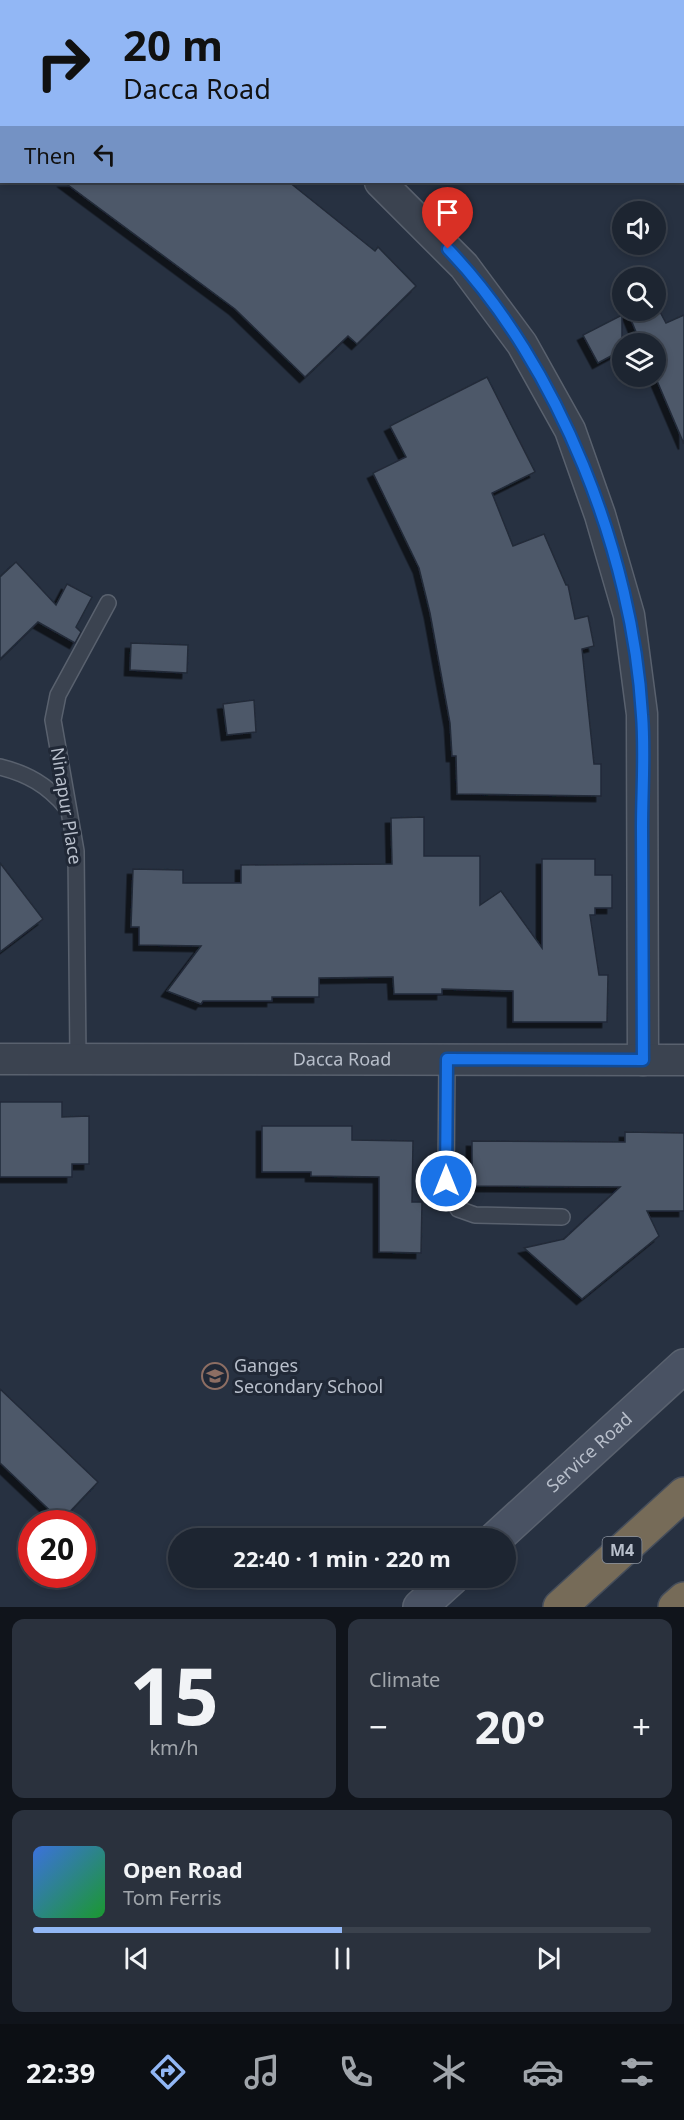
<!DOCTYPE html>
<html lang="en">
<head>
<meta charset="utf-8">
<style>
	body { margin:0; font-family:"Noto Sans",sans-serif; background:#2a313d; color:#f1f3f6; height:100vh; display:flex; flex-direction:column; font-size:22px; white-space:nowrap }
	* { box-sizing:border-box; margin:0 }
	p { font-size:20px; color:#a0a5ab }
	.icon { flex:none; width:33px; height:33px; fill:none; stroke:currentColor; stroke-width:2; stroke-linecap:round; stroke-linejoin:round }
	.map { position:relative; height:1607px; overflow:hidden }
	.sheet { display:flex; flex-direction:column; gap:12px; padding:12px; background:#10141b; flex:1 }
	.sheet>* { flex:none }
	.hud { position:absolute; left:0px; top:0px; width:684px; height:183px; box-shadow:0 3px 9px #0003,0 0 0 2px #3b424d; background:#92b7f5; color:#111; overflow:hidden }
	.fabs { position:absolute; left:612px; top:201px; display:grid; gap:12px }
	.fabs a { display:grid; place-items:center; width:54px; height:54px; border-radius:50%; background:#1d2531; box-shadow:0 3px 9px #0003,0 0 0 2px #3b424d; font-size:30px }
	.speed { position:absolute; left:18px; top:1510px; display:flex; gap:12px; font-size:30px; font-weight:700; text-align:center }
	.speed>* { display:grid; place-content:center; width:78px; height:78px; border-radius:50%; background:#1d2531; box-shadow:0 3px 9px #0003,0 0 0 2px #3b424d; line-height:1 }
	.speed .limit { border:9px solid #d22; background:#fff; color:#111 }
	.pin { position:absolute; display:grid; place-items:center; width:51px; height:51px; color:#fff; margin:-62px -26px; border-radius:50% 50% 50% 0; rotate:-45deg; box-shadow:0 0 6px #0007 }
	.pin .icon { rotate:45deg }
	.me { position:absolute; width:66px; margin:-33px; rotate:0deg; stroke-linejoin:round; filter:drop-shadow(0 0 4px #0008) }
	.turn { display:flex; align-items:center; gap:21px; height:126px; padding:0 24px; font-size:27px }
	.turn .icon { width:78px; height:78px; stroke-width:2.5 }
	.turn b { display:block; font-size:42px; line-height:51px }
	.then { display:flex; align-items:center; height:57px; padding:0 24px; background:#0003; gap:12px; font-size:22px }
	.big { font-size:45px; font-weight:700; line-height:1.1 }
	.sheet .tile { flex:1; display:flex; flex-direction:column; justify-content:center; gap:9px; min-width:0; padding:0 21px; border-radius:12px; background:#2a313d }
	.sheet .dial { align-items:center; gap:0 }
	.dial b { font-size:78px; line-height:1 }
	.song { display:flex; align-items:center; gap:18px }
	.cover { width:72px; height:72px; border-radius:9px; background:linear-gradient(135deg,hsl(220 70% 55%),hsl(130 70% 35%)) }
	.played { height:6px; border-radius:3px; background:linear-gradient(90deg,#92b7f5 50%,#3b424d 50%) }
	.keys { display:flex; justify-content:space-around; direction:ltr }
	.heat { display:flex; justify-content:space-between; align-items:center; font-size:33px; direction:ltr }
	.sheet .tiles { flex:1; display:grid; gap:12px; grid-template-columns:1fr 1fr }
	.tile:last-child { grid-column:span 2 }
	.trip { position:absolute; left:168px; top:1528px; width:348px; height:60px; border-radius:30px; background:#1d2531; box-shadow:0 3px 9px #0003,0 0 0 2px #3b424d; font-weight:700; line-height:60px; text-align:center }
	.tab-bar { display:flex; height:96px; justify-content:space-around; align-items:center; background:#0c0f14; color:#a0a5ab }
	.tab-bar .icon { width:42px; height:42px }
	.tab-bar .on { color:#92b7f5 }
	.tab-bar b { font-size:27px; color:#f1f3f6 }
	.map>svg:first-child { display:block }
	.building { fill:#4d5869; stroke:#222a38; stroke-width:1.5; filter:url(#shadow) }
	.lines { fill:none; stroke-linecap:round; stroke-linejoin:round }
	.lane-casing { stroke:#59616e; stroke-width:18 }
	.street-casing { stroke:#59616e; stroke-width:33 }
	.secondary-casing { stroke:#59616e; stroke-width:36 }
	.highway-casing { stroke:#464e5b; stroke-width:36 }
	.lane { stroke:#3b4350; stroke-width:15 }
	.street { stroke:#3b4350; stroke-width:30 }
	.secondary { stroke:#495263; stroke-width:33 }
	.highway { stroke:#766b58; stroke-width:33 }
	.rail-casing { stroke:#5d6777; stroke-width:7 }
	.rail { stroke:#202836; stroke-width:4.5; stroke-dasharray:14; stroke-linecap:butt }
	.route-casing { stroke:#114b97; stroke-width:15 }
	.route { stroke:#1a73e8; stroke-width:10 }
	.labels { text-anchor:middle; stroke-width:6; stroke-linejoin:round; paint-order:stroke }
	.shield { fill:#202836; stroke:#8a929e; stroke-width:1.5 }
	.shield-label { font-size:16px; font-weight:bold; fill:#b8bfcb }
	.street-label { font-size:18px; fill:#b8bfcb; stroke:#202836 }
	.poi-label { font-size:18px; fill:#b8bfcb; stroke:#202836; text-anchor:start }
</style>
</head>
<body>
<div class="map">
<svg width="684" height="1607" viewBox="0 0 684 1607">
	<defs>
		<filter id="shadow"><feDropShadow dx="-5.5" dy="5.5" stdDeviation="0" flood-color="#0009"/></filter>
	</defs>
	<rect width="100%" height="100%" fill="#273141"/>
	<g class="building">
		<path d="M64,182H289L375,251L378,247L416,286L357,344L348,336L305,377L235,309Z"/>
		<path d="M627,310H659L666,323L684,315V444L655,376L656,344H641Z"/>
		<path d="M622,315V350L598,363L583,335Z"/>
		<path d="M487,377L535,472L492,493L513,546L544,534L566,585H568L575,619L588,616L594,646L582,649L594,764H601V796L457,794L456,756H452L450,723L430,613L419,568L373,473L406,457L390,426Z"/>
		<path d="M16,562L56,605L67,584L92,597L76,627L81,632L75,643L38,622L0,659V577Z"/>
		<path d="M131,643L188,645L187,673L130,670Z"/>
		<path d="M254,700L256,732L227,735L223,704Z"/>
		<path d="M424,817V856H480V905L501,891L542,948V859H595V875H612V908H595V915H590L599,975H608L607,1022H513V991L442,989V994H394L393,977L319,978V997H272V1001H203L201,1004L167,991L201,946L139,945V927H131L133,869L183,870V883H241V865L392,864L391,818Z"/>
		<path d="M0,863L43,919L0,952Z"/>
		<path d="M0,1102H62V1117L89,1116V1164H72V1177H0Z"/>
		<path d="M262,1126H352V1140L413,1141L412,1202H422L421,1253L379,1252V1177L311,1176V1172H262Z"/>
		<path d="M625,1132L684,1133V1211H647L659,1236L582,1299L524,1248L564,1239L620,1187L472,1186V1141L625,1142Z"/>
		<path d="M0,1389L98,1482L61,1521L0,1463Z"/>
	</g>
	<g class="lines">
		<defs>
			<g id="lane">
				<path d="M0,767C28,774 47,785 66,807"/>
				<path d="M78,1059L76,851L53,720L58,695L108,603"/>
				<path d="M447,1059L446,1181L458,1209L475,1215L562,1217"/>
			</g>
			<g id="street">
				<path d="M135,0L137,2"/>
				<path d="M380,182L464,266L522,344L570,430L600,515L629,615L642,714L643,1060"/>
				<path id="s1" d="M0,1059L684,1060"/>
			</g>
			<g id="secondary">
				<path id="s2" d="M495,1539L684,1366"/>
				<path d="M420,1607L452,1578"/>
			</g>
			<g id="highway">
				<path d="M560,1607L684,1494"/>
				<path d="M675,1607L684,1599"/>
			</g>
		</defs>
		<use href="#lane" class="lane-casing"/>
		<use href="#street" class="street-casing"/>
		<use href="#secondary" class="secondary-casing"/>
		<use href="#highway" class="highway-casing"/>
		<use href="#lane" class="lane"/>
		<use href="#street" class="street"/>
		<use href="#secondary" class="secondary"/>
		<use href="#highway" class="highway"/>
		<defs>
			<g id="rail">
				<path d="M535,0L537,2"/>
				<path d="M571,0L573,2"/>
				<path d="M682,80L684,81"/>
				<path d="M682,107L684,108"/>
			</g>
		</defs>
		<use href="#rail" class="rail-casing"/>
		<use href="#rail" class="rail"/>
	</g>
	<g class="lines">
		<defs>
			<path id="route" d="M446,1181L447,1059L643,1060C642,983 643,906 642,828C642,791 645,752 642,715C633,555 559,365 448,249"/>
		</defs>
		<use href="#route" class="route-casing"/>
		<use href="#route" class="route"/>
	</g>
	<defs>
		<symbol id="school-ring" viewBox="-11 -11 22 22"><circle r="9.5" fill="#202836" stroke="#8d6e63" stroke-width="1.5"/><path d="M0-5L7-2L0 1L-7-2ZM-4 1L0 2.5L4 1V4Q0 6-4 4Z" fill="#8d6e63"/></symbol>
	</defs>
	<g fill-rule="evenodd">
		<use href="#school-ring" x="200" y="1361" width="30" height="30"/>
	</g>
	<g class="labels">
		<rect class="shield" x="602.5" y="1537" width="39" height="26" rx="4.5"/>
		<g class="shield-label">
			<text x="622" y="1556">M4</text>
		</g>
		<g class="street-label">
			<text transform="translate(66 806) rotate(81)" y="6">Ninapur Place</text>
			<text dy="6" stroke="none"><textPath href="#s1" startOffset="342">Dacca Road</textPath></text>
			<text dy="6" stroke="none"><textPath href="#s2" startOffset="128">Service Road</textPath></text>
		</g>
		<g class="poi-label">
			<text x="234" y="1372">Ganges<tspan x="234" dy="21">Secondary School</tspan></text>
		</g>
	</g>
</svg>
<div class="fabs">
<a><svg class="icon" aria-label="sound" viewBox="0 0 24 24"><path d="M4 9h4l5-4v14l-5-4H4zM17 9q2 3 0 6"/></svg></a>
<a><svg class="icon" aria-label="search" viewBox="0 0 24 24"><circle cx="10" cy="10" r="6"/><path d="M15 15l6 6"/></svg></a>
<a><svg class="icon" aria-label="layers" viewBox="0 0 24 24"><path d="M12 4l9 5-9 5-9-5zM3 14l9 5 9-5"/></svg></a>
</div>
<div class="speed"><div class="limit">20</div></div>
<div class="pin" style="left:448px;top:249px;background:#d93025"><svg class="icon" aria-label="arrive" viewBox="0 0 24 24"><path d="M6 21V4h12l-3 4 3 4H6"/></svg></div>
<svg class="me" style="left:446px;top:1181px" viewBox="-20 -20 40 40"><circle r="17" fill="#1a73e8" stroke="#fff" stroke-width="3"/><path d="M0-11L8 9 0 5-8 9z" fill="#fff"/></svg>
<div class="trip">22:40 · 1 min · 220 m</div>
<div class="hud">
<div class="turn"><svg class="icon" aria-label="right" viewBox="0 0 24 24"><path d="M7 20v-9h11M14 6l5 5-5 5"/></svg><div><b>20 m</b>Dacca Road</div></div>
<div class="then">Then<svg class="icon" aria-label="left" viewBox="0 0 24 24"><path d="M17 20v-9H6M10 6l-5 5 5 5"/></svg></div>
</div>
</div>
<section class="sheet">
<div class="tiles">
<div class="tile dial"><b>15</b><p>km/h</p></div>
<div class="tile"><p>Climate</p>
<div class="heat"><a>−</a><b class="big">20°</b><a>+</a></div>
</div>
<div class="tile">
<div class="song"><i class="cover"></i><div><b>Open Road</b><p>Tom Ferris</p></div></div>
<div class="played"></div>
<div class="keys"><svg class="icon" aria-label="previous" viewBox="0 0 24 24"><path d="M18 5L8 12l10 7zM5 5v14"/></svg><svg class="icon" aria-label="pause" viewBox="0 0 24 24"><path d="M8 5v14M16 5v14"/></svg><svg class="icon" aria-label="next" viewBox="0 0 24 24"><path d="M6 5l10 7-10 7zM19 5v14"/></svg></div>
</div>
</div>
</section>
<nav class="tab-bar">
<b>22:39</b>
<svg class="icon on" aria-label="directions" viewBox="0 0 24 24"><path d="M12 3l9 9-9 9-9-9zM9 14v-3h6M13 9l2 2-2 2"/></svg>
<svg class="icon" aria-label="music" viewBox="0 0 24 24"><path d="M9 18V5l10-2v13"/><circle cx="6" cy="18" r="3"/><circle cx="16" cy="16" r="3"/></svg>
<svg class="icon" aria-label="phone" viewBox="0 0 24 24"><path d="M5 4h4l2 5-3 2q2 4 5 5l2-3 5 2v4C11 20 4 13 5 4z"/></svg>
<svg class="icon" aria-label="climate" viewBox="0 0 24 24"><path d="M12 3v18M4 7l16 10M4 17L20 7"/></svg>
<svg class="icon" aria-label="car" viewBox="0 0 24 24"><path d="M5 17H2v-5l4-1 3-4h7l3 4 3 1v5h-3M9 17h6M6 11h13"/><circle cx="7" cy="17" r="2"/><circle cx="17" cy="17" r="2"/></svg>
<svg class="icon" aria-label="filters" viewBox="0 0 24 24"><path d="M4 7h16M4 17h16"/><circle cx="9" cy="7" r="2"/><circle cx="15" cy="17" r="2"/></svg>
</nav>
</body>
</html>
